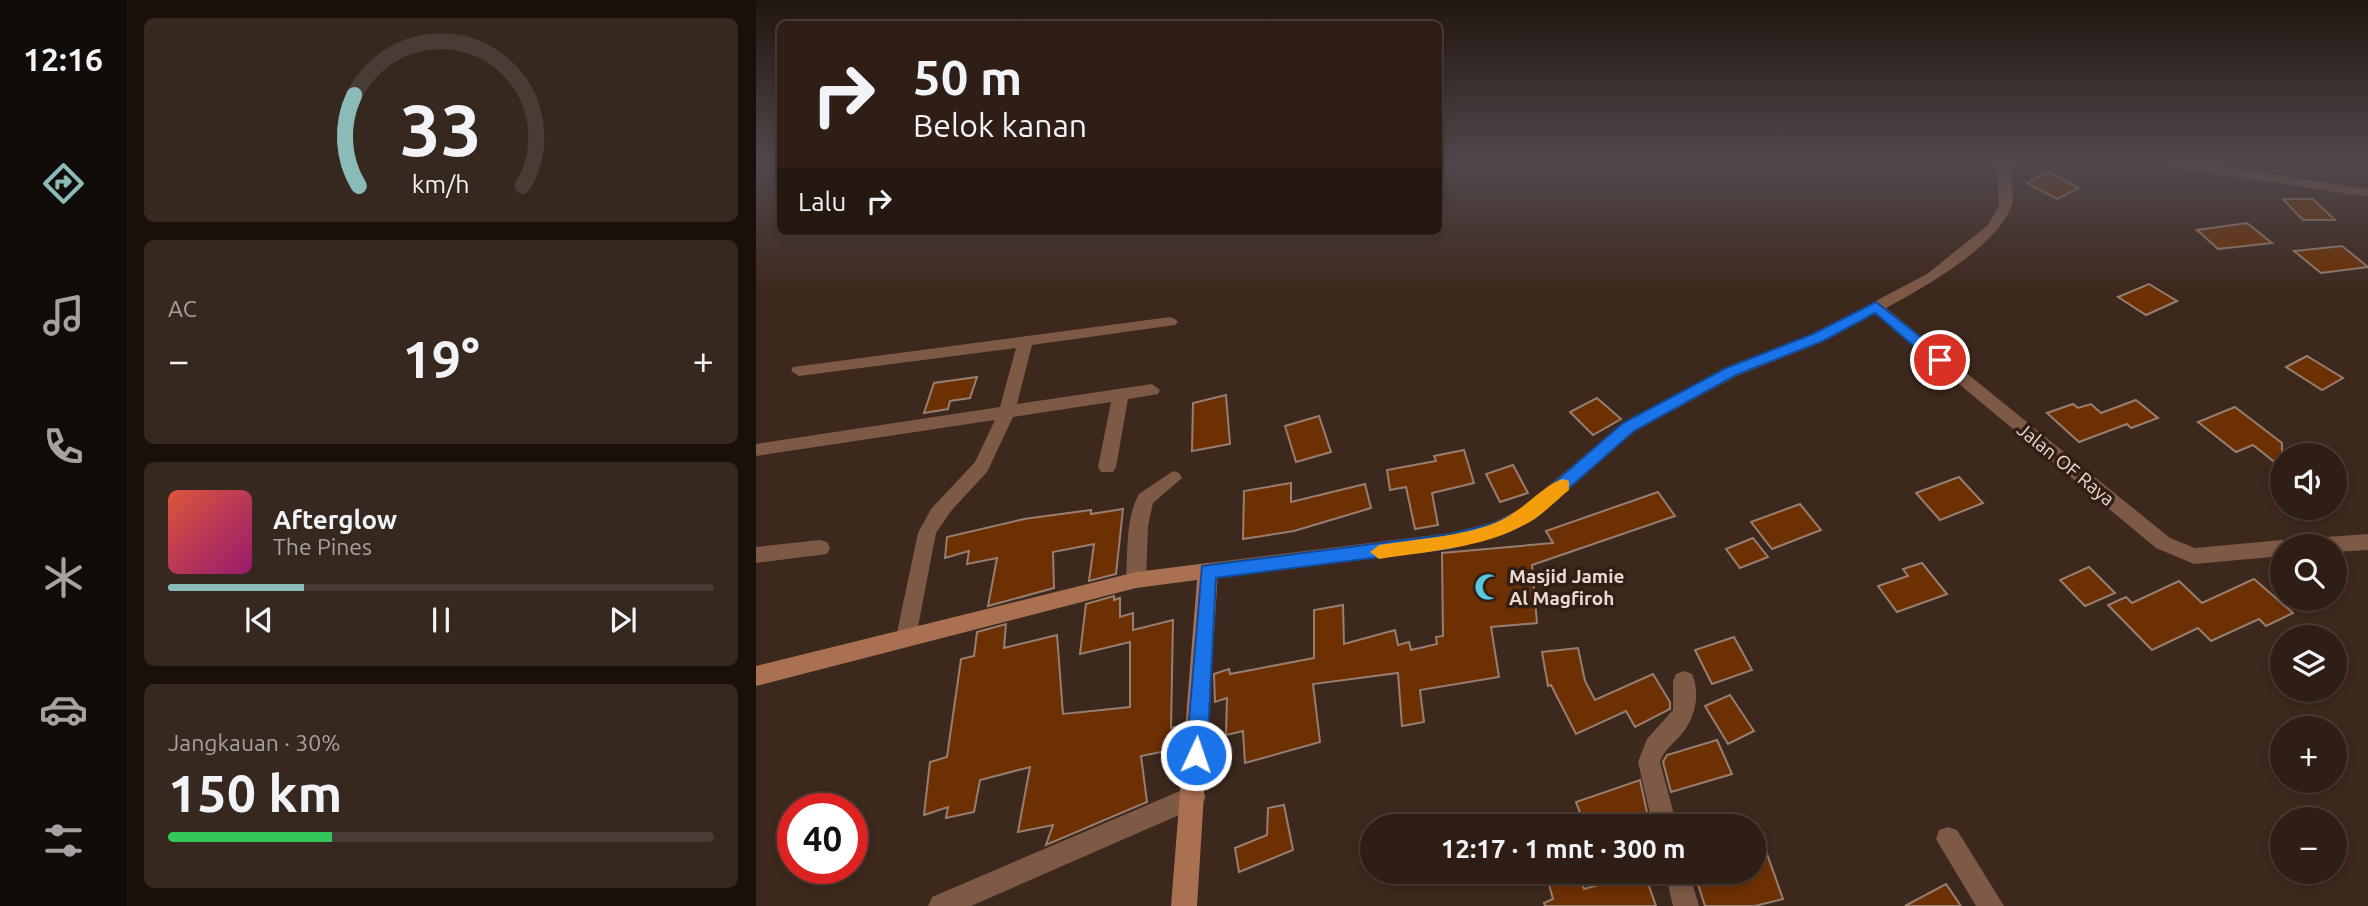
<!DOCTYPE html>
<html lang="id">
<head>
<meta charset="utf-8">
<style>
	body { margin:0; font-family:Ubuntu,sans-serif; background:#36271f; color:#f1f3f6; height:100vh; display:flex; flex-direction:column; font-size:26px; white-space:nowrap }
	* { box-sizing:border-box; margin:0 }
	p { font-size:23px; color:#a7a2a1 }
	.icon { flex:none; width:38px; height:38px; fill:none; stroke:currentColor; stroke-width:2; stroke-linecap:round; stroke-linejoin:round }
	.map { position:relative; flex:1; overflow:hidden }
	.sheet { display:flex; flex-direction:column; gap:18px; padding:18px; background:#19100c; width:630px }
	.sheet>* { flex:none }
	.top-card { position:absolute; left:21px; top:21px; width:665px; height:214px; border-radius:10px; box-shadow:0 4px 10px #0003,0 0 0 2px #493c35; background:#2e1e16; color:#f1f3f6; overflow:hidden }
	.fabs { position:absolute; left:1514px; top:443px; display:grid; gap:14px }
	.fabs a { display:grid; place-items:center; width:77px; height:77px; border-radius:50%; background:#2e1e16; box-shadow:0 4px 10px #0003,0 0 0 2px #493c35; font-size:35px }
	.speed { position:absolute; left:21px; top:793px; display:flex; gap:14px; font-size:35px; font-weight:700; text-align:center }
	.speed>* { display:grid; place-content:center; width:91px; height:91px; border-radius:50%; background:#2e1e16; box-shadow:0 4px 10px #0003,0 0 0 2px #493c35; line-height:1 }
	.speed .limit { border:10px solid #d22; background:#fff; color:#111 }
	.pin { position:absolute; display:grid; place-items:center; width:60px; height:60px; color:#fff; margin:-30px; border:4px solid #fff; border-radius:50%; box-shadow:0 2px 7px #0007 }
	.me { position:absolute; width:77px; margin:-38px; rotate:3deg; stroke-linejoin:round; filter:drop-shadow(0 0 5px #0008) }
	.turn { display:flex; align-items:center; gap:24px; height:147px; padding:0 21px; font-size:32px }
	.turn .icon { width:91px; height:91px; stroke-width:2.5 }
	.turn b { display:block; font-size:49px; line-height:60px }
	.then { display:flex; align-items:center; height:66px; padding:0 21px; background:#0003; gap:14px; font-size:26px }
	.big { font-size:52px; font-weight:600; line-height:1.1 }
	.sheet .widget { flex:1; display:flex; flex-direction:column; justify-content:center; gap:10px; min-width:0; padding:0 24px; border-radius:10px; background:#36271f }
	.sheet .dial { align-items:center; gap:0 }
	.dial svg { height:182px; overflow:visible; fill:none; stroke:#493c35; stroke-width:7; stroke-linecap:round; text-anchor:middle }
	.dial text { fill:#f1f3f6; stroke:none }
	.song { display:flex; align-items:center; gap:21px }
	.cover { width:84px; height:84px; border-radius:10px; background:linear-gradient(135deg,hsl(10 70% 55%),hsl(320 70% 35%)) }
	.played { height:7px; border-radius:4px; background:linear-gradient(90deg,#8bbbb9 25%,#493c35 25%) }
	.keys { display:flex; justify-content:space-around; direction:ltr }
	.heat { display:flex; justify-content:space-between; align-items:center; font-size:38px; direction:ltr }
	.charge { height:10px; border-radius:5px; background:linear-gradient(90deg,#34c759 30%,#493c35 0) }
	.trip { position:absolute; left:604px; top:814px; width:406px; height:70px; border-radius:35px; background:#2e1e16; box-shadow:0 4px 10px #0003,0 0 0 2px #493c35; font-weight:600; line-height:70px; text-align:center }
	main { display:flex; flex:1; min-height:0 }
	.tabs { display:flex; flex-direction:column; width:126px; justify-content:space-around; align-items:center; background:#120c09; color:#a7a2a1 }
	.tabs .icon { width:49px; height:49px }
	.tabs .selected { color:#8bbbb9 }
	.tabs b { font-size:32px; color:#f1f3f6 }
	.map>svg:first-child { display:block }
	.building { fill:#6d3003; stroke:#977e71; stroke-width:2 }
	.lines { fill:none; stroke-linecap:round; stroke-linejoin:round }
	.street { fill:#7d5946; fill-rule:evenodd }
	.secondary { fill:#a97051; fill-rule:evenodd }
	.route { fill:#1a73e8; stroke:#114b97; stroke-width:2 }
	.slow { fill:#f59e0b }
	.labels { text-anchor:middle; stroke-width:7; stroke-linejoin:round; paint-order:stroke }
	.street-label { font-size:19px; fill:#e9dbd4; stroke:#321e13 }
	.poi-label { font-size:19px; font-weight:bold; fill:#e9dbd4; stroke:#321e13; text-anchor:start }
</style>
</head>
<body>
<main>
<nav class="tabs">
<b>12:16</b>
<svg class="icon selected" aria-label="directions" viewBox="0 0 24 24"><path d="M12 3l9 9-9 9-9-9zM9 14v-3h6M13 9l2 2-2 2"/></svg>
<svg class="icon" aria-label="music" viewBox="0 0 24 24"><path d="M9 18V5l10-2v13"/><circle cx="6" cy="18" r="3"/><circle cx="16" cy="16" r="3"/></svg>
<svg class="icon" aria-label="phone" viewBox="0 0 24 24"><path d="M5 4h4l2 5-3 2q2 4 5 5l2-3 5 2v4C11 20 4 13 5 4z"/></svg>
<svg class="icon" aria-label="climate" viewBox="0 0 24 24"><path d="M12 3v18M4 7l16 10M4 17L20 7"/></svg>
<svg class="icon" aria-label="car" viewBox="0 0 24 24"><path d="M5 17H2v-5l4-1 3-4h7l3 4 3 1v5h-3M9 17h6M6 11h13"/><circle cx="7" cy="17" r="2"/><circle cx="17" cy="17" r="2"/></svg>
<svg class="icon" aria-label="filters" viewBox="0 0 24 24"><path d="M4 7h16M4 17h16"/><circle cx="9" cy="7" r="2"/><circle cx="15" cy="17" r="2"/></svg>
</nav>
<section class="sheet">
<div class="widget dial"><svg viewBox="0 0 100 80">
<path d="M14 69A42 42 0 1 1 86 69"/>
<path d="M14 69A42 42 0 0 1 12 29" stroke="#8bbbb9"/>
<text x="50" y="56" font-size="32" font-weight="700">33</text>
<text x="50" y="72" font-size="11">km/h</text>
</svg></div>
<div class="widget"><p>AC</p>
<div class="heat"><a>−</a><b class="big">19°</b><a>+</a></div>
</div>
<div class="widget">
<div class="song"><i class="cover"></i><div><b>Afterglow</b><p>The Pines</p></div></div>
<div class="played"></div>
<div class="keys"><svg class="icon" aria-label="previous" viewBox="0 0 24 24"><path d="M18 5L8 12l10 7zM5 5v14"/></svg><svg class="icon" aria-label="pause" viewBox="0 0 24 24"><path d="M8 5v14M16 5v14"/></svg><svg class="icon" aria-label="next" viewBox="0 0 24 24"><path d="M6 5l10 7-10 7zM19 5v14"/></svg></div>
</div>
<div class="widget"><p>Jangkauan · 30%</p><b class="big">150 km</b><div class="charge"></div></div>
</section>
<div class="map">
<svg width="1612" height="906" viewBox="0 0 1612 906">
	<rect width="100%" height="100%" fill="#3d281d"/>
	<g class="building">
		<path d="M1293,172L1323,188L1301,199L1271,183Z"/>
		<path d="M1527,199H1557L1579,220H1547Z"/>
		<path d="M1491,223L1516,243L1462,249L1441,230Z"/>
		<path d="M1586,246L1612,267L1565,273L1538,251Z"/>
		<path d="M1393,284L1421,301L1390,315L1362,297Z"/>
		<path d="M1551,356L1587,378L1566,390L1530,367Z"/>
		<path d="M221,377L214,398L194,401L192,409L168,413L178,383Z"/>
		<path d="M470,395L474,444L436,451L437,403Z"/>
		<path d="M841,398L865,419L837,435L814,412Z"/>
		<path d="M1380,400L1402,418L1375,428L1371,424L1323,442L1291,413L1317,404L1322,408L1335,404L1345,413Z"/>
		<path d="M1479,407L1526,443V468L1497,445L1480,452L1442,422Z"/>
		<path d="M563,416L575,452L540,462L529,426Z"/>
		<path d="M708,450L718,483L676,493L682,525L659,529L650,487L634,490L631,470L680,461L678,456Z"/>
		<path d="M757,465L772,493L744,502L730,474Z"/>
		<path d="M1203,477L1227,503L1184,520L1160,493Z"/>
		<path d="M535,483V502L609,484L615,508L538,531L487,539L488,491Z"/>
		<path d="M902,492L919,516L776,565L781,623L735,627L743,677L664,690L668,722L646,726L642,673L557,684L564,742L489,763L487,731L470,735L471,698L459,702L458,674L473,669L474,674L558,658V610L587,605L588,644L639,630L642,645L653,642L655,650L681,644L680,637L687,636L686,553L797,543L790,531Z"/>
		<path d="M1044,504L1065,530L1016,549L995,522Z"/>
		<path d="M367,509L360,574L333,581L338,544L297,552L298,588L232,606L241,558L211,564L213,551L189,558L191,537L268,519L335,510V514Z"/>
		<path d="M997,538L1012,557L984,568L970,549Z"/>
		<path d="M1166,563L1191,594L1141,612L1122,586L1152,576L1147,569Z"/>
		<path d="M1333,567L1359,593L1329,606L1304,580Z"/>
		<path d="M1498,579L1537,613L1510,626L1503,619L1455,641L1442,628L1396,650L1352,605L1370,597L1376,603L1423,581L1446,603Z"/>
		<path d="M358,596V600L364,598V617L377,613V630L417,620L415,728L422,726L420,749L385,756L391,802L290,845L297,825L262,832L274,767L224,780L218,812L190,818L192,807L168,815L174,762L191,757L205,659L218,656L221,632L250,624L248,648L301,635L307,714L374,707V642L324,654L330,604Z"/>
		<path d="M978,637L996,670L956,684L939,650Z"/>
		<path d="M822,648L829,681L839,700L897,674L914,702V709L879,727L870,711L820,734L795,685L792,686L786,652Z"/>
		<path d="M974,695L998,731L972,744L949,706Z"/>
		<path d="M961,740L976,774L915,792L907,762L911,755Z"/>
		<path d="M884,780L894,826H829L820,802Z"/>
		<path d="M528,805L537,850L483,872L479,848L511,835L512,808Z"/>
		<path d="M998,823H1000L1027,899L999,906H949L938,872H998Z"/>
		<path d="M822,872L828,889L888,872L900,906H789L788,903L797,899L792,881Z"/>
		<path d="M1190,884L1205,906H1149Z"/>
	</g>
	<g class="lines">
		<g class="street">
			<path d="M1241,164H1253C1254,176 1260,196 1255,207C1240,247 1167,288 1130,308L1414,538L1439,548L1526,540L1535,546H1526V556L1438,564L1400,548L1119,314L1067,342L981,376L879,431L780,518L750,533L695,549L452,579L445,577L442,571L445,565L452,563L695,533L738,522L766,508L867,423L969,368L1057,334L1171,274L1232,225L1243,205Z"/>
			<path d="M1415,164H1446L1612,189V197L1421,168Z"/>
			<path d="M414,317L419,319L422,322L419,325L276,345L261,404L396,384L404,390L402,394L372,399L360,467L357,472H345L342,467L355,402L257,417L231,472L195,511L180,533L160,637L157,643L150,646L143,643L140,637L162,533L175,509L219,462L239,420L0,456V444L244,407L260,348L43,376L35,371L37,367Z"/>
			<path d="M417,471L423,473L426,478L397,503L392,526L390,580L387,586L380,588L373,586L370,580C372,553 369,519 383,494Z"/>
			<path d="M1612,534V550L1578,552V546H1546L1549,540L1556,538Z"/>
			<path d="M64,540L71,542L74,548L71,554L0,563V547Z"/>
			<path d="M928,671L936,674C945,694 939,720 924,736C917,744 907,751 904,762L921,826H897L882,762L891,739L917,710V681L920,674Z"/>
			<path d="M438,785L446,789L450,797L446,805L215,906H172L176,897Z"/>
			<path d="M1192,827L1201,830L1248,906H1220L1180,839L1183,830Z"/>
			<path d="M909,872H933L943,906H917Z"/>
		</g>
		<path class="secondary" d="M452,563L459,565L462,571L441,906H415L441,580L380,588L0,686V666L380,572Z"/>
	</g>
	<linearGradient id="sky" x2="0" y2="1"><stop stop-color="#221610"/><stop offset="0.56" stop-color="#51484c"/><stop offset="1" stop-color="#51484c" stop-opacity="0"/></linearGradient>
	<rect width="1612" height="291" fill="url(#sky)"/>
	<path class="route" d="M1120,302L1190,357V364H1179L1119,313L1067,341L980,375L878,431L779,518L749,533L695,548L460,578L451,755L447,762L440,765L433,762L430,755L446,566L695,534L739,523L768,509L867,423L970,368L1057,334Z"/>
	<path class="slow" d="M807,479L813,481V490C802,499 791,510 780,518C735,548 674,551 623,559L614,552L623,545C661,539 703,537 739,523C765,513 787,485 807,479Z"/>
	<defs>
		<symbol id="mosque-bare" viewBox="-9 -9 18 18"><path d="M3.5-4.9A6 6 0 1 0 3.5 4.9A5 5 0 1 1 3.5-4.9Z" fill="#56c9e1" stroke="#321e13" stroke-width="2.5" paint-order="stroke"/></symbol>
	</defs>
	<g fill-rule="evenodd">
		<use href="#mosque-bare" x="713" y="568" width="38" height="38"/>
	</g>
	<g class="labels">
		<g class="street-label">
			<text transform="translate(1310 464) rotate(39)" y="7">Jalan OF Raya</text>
		</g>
		<g class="poi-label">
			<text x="753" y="583">Masjid Jamie<tspan x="753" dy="22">Al Magfiroh</tspan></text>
		</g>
	</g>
</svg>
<div class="fabs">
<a><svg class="icon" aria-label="sound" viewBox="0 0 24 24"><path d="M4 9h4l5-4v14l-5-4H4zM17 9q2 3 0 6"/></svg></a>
<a><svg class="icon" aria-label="search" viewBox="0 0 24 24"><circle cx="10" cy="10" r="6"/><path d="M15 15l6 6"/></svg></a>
<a><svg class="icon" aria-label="layers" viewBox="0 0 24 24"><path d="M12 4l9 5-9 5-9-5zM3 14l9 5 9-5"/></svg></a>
<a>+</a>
<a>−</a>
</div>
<div class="speed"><div class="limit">40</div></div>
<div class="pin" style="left:1184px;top:360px;background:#d93025"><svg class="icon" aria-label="arrive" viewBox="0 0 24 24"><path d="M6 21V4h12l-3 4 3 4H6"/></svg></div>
<svg class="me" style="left:440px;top:755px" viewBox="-20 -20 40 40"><circle r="17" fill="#1a73e8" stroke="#fff" stroke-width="3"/><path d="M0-11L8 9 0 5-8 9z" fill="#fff"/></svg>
<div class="trip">12:17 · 1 mnt · 300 m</div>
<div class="top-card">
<div class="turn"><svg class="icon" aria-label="right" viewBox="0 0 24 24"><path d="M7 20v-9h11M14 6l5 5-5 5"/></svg><div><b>50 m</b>Belok kanan</div></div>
<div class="then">Lalu<svg class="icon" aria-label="right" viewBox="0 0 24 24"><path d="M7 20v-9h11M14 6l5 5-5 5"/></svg></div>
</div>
</div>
</main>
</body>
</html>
